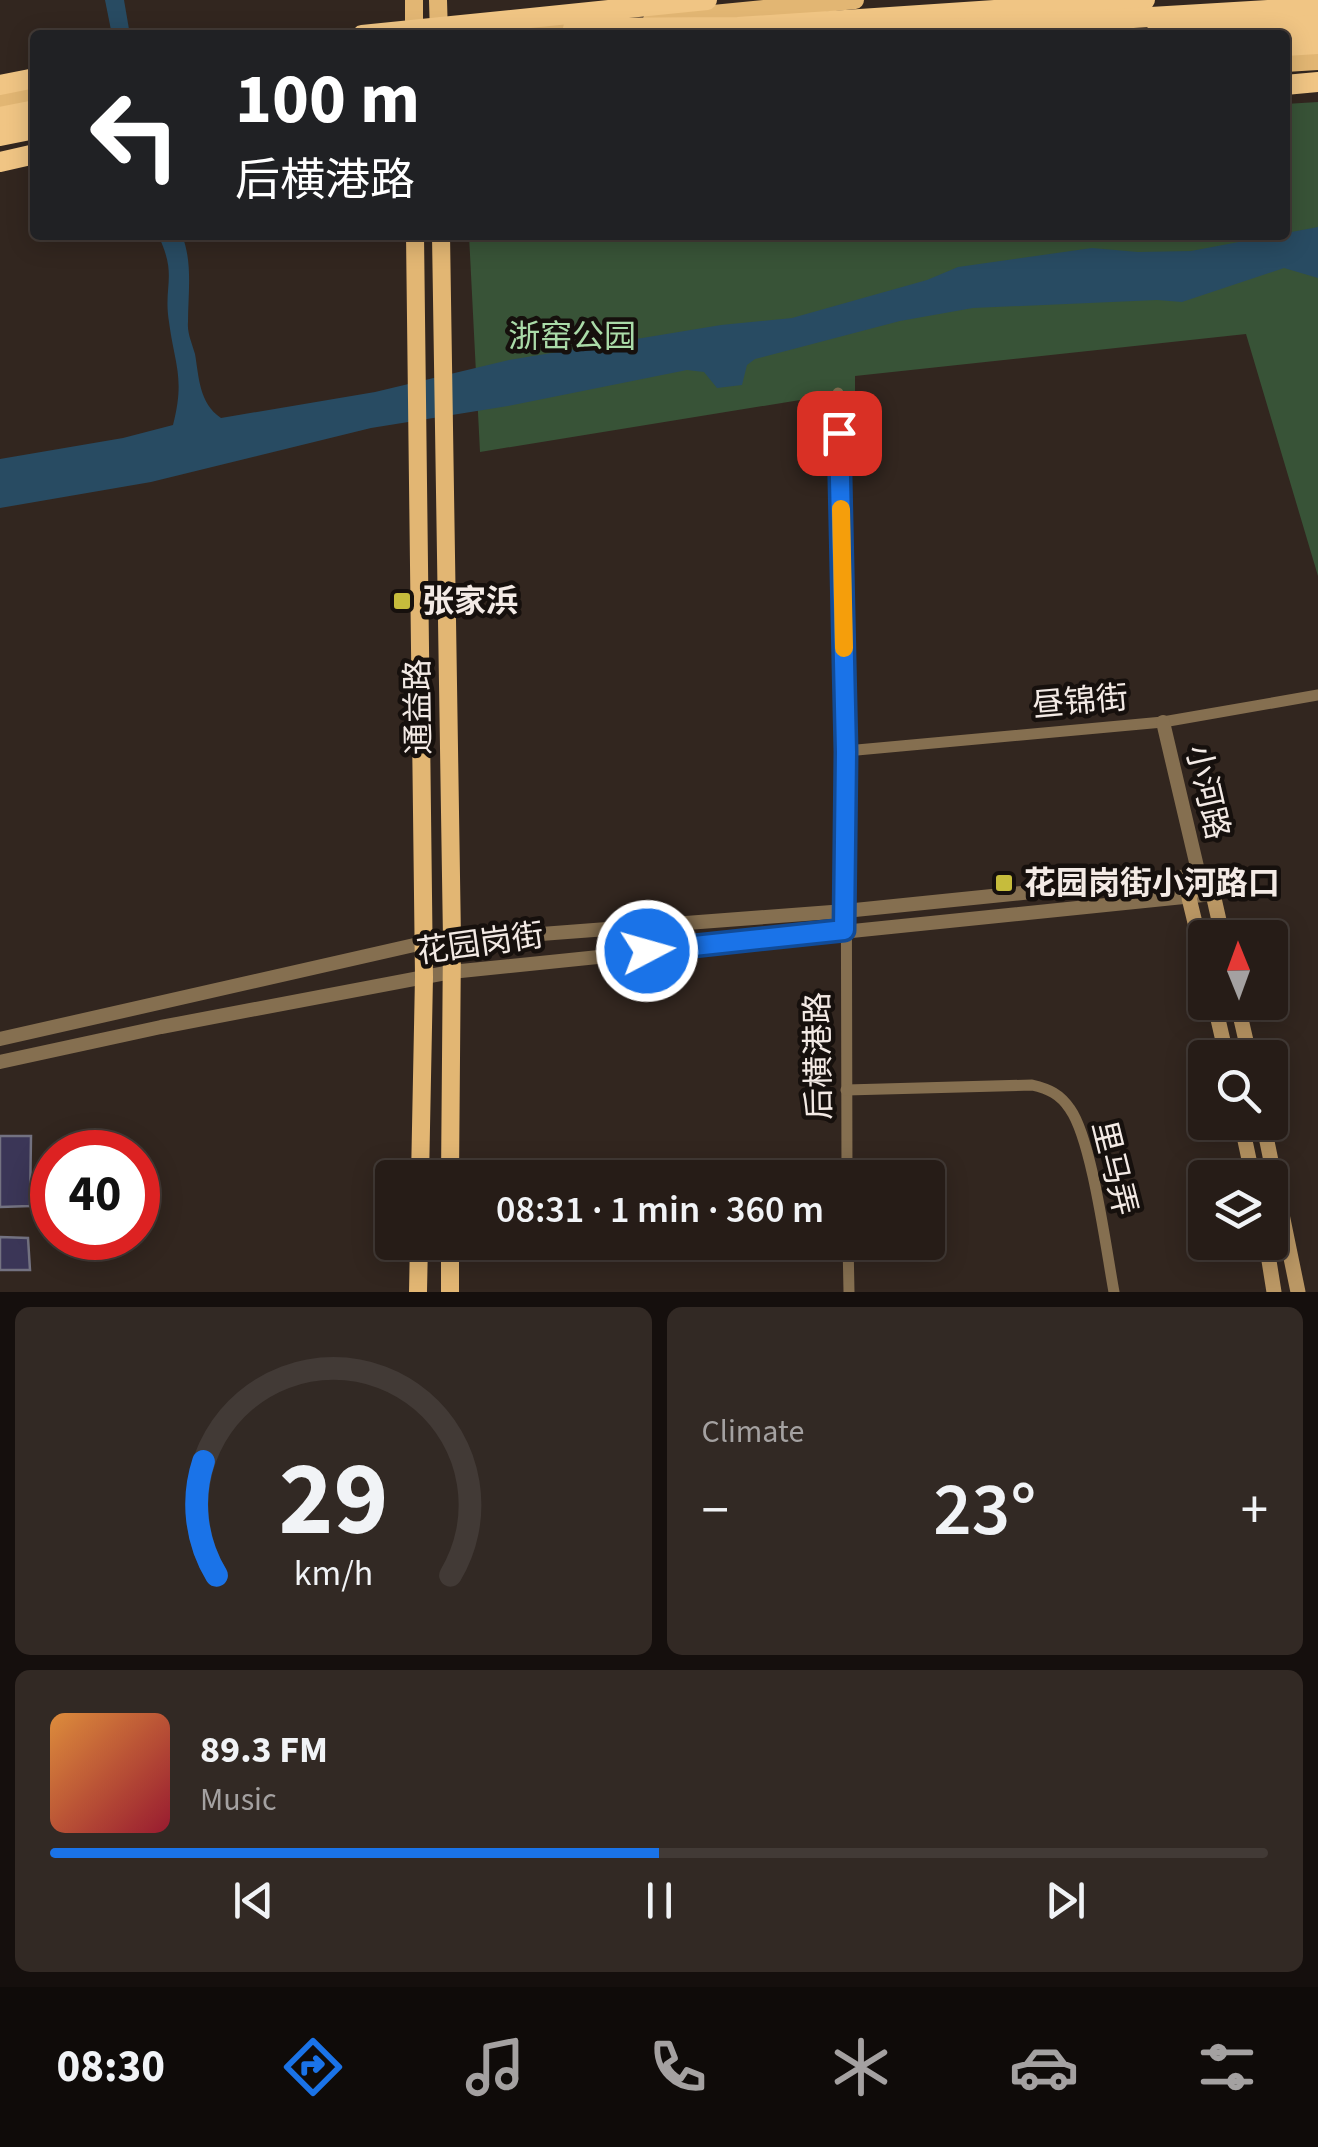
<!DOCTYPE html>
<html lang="en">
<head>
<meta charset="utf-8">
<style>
	body { margin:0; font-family:"Source Sans 3","Noto Sans SC",sans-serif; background:#322924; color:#f1f3f6; height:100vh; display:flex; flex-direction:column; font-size:38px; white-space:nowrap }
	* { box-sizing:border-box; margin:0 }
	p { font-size:32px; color:#a4a1a1 }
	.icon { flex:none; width:55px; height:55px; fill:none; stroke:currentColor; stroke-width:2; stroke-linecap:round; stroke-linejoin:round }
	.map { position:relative; height:1292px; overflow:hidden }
	.details { display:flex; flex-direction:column; gap:15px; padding:15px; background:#150f0d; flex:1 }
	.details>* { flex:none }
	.hud { position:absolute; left:30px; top:30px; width:1260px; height:210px; border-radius:10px; box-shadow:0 5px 25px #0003,0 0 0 2px #423a36; background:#202124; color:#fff; overflow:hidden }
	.needle { width:65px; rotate:359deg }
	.tools { position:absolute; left:1188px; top:920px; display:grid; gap:20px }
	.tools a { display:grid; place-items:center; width:100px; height:100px; border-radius:10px; background:#261c17; box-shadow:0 5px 25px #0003,0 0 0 2px #423a36; font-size:50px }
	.speed { position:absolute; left:30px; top:1130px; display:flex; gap:20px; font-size:50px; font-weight:700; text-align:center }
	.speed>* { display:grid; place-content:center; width:130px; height:130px; border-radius:50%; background:#261c17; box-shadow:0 5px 25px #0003,0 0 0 2px #423a36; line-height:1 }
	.speed .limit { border:15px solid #d22; background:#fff; color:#111 }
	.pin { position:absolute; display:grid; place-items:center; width:85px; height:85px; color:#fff; margin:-42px; border-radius:20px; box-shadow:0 5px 15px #0006 }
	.me { position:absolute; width:110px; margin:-55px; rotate:84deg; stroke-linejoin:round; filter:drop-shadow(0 0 8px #0008) }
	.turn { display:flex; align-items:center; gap:35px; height:210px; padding:0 40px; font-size:45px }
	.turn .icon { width:130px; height:130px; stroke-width:2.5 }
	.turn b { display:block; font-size:70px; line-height:85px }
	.big { font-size:75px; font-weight:600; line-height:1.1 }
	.details .widget { flex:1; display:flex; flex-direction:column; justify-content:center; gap:15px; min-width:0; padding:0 35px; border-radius:15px; background:#322924 }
	.details .dial { align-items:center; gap:0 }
	.dial svg { height:260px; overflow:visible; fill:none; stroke:#423a36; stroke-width:7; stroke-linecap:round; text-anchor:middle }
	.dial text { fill:#f1f3f6; stroke:none }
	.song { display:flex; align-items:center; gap:30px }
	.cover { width:120px; height:120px; border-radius:15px; background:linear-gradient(135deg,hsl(30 70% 55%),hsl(350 70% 35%)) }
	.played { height:10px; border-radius:5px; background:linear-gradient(90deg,#1a73e8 50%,#423a36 50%) }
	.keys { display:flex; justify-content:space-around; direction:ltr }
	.heat { display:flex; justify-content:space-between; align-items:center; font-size:55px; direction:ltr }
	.details .tiles { flex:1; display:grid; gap:15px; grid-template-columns:1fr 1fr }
	.widget:last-child { grid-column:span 2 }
	.trip { position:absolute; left:375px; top:1160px; width:570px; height:100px; border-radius:10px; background:#261c17; box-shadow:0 5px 25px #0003,0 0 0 2px #423a36; font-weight:600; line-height:100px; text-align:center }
	.dock { display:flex; height:160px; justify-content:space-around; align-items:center; background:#0f0b09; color:#a4a1a1 }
	.dock .icon { width:70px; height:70px }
	.dock .current { color:#1a73e8 }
	.dock b { font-size:45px; color:#f1f3f6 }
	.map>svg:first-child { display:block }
	.green { fill:#385337 }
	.water { fill:#284b62 }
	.building { fill:#3b3657; stroke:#737281; stroke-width:2.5 }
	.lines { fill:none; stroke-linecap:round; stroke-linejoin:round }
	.minor { stroke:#856f50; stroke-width:11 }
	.tertiary { stroke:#856f50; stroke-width:14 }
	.secondary { stroke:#ba9764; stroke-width:15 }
	.primary { stroke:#e2b673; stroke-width:18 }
	.trunk { stroke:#f0c584; stroke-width:20 }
	.trunk-bridge { stroke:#f0c584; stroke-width:20 }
	.route-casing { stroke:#114b97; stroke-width:25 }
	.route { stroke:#1a73e8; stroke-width:18 }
	.slow { stroke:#f59e0b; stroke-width:18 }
	.poi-dot { fill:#c6bc3c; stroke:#16100d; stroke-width:4 }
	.labels { text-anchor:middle; stroke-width:9; stroke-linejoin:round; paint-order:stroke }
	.park-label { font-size:32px; fill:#aadba8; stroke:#16100d }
	.poi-label { font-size:32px; font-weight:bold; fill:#f3eae5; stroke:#16100d; text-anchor:start }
	.street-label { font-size:32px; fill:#f3eae5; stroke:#16100d }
</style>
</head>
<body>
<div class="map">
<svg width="1318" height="1292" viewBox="0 0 1318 1292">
	<rect width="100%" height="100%" fill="#32261f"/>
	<path class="green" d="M1318,102V576L1246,334L855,376V391L480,452L469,235H1285V104Z"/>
	<g class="water">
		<path d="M105,0H124L130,35H112Z"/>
		<path d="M1318,227V278L1284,268L1182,302L1157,300L973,308L900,321L755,359L747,365L742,385L717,388L704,372L687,370L508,406L371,428L151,482L0,508V459L123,438L173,425C185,378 175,366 169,322C163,285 178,276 158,235H182C193,263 188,294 188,322C187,333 192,343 195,354C199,377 199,403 221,418L375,392L509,360L721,325L792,318L927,280L958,267L1092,248L1138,252L1191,251Z"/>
	</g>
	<g class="building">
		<path d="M0,1136H31L30,1206L0,1207Z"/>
		<path d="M0,1237L28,1238L30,1270H0Z"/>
	</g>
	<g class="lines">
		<g class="minor">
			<path d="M838,393L846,751L847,1178"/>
			<path d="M846,751L1163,722L1318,695"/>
			<path d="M846,1090L1032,1085C1049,1089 1060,1094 1070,1109C1092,1140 1106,1249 1114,1292"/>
			<path d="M848,1242L849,1292"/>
		</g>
		<g class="tertiary">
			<path d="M0,1039L423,943L845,911L1199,875L1163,722"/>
			<path d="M0,1062L161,1027L451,972L1213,894"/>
		</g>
		<g class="secondary">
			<path d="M1199,875L1189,898L1205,964"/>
			<path d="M1199,875L1213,894L1223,938"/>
			<path d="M1214,1002L1227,1058"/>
			<path d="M1237,1002L1250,1058"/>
			<path d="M1241,1122L1253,1178"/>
			<path d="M1263,1122L1298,1292"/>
			<path d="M1266,1242L1274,1292"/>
		</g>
		<g class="primary">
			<path d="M414,0V35"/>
			<path d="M438,0L439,35"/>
			<path d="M652,20L855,0"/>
			<path d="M500,35L586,27"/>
			<path d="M1285,63L1318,61"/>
			<path d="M0,101L35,93"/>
			<path d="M415,235L424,977L420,1178"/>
			<path d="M441,235L452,940L450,1178"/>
			<path d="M418,1292L419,1242"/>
			<path d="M450,1292V1242"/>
		</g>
		<g class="trunk">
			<path d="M573,28L738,27L1145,0"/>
			<path d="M849,35L1318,7"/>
			<path d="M1154,35L1318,25"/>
			<path d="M1285,46L1318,44"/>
			<path d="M0,85L35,78"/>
			<path d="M1285,85L1318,82"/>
			<path d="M0,117L35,110"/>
			<path d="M0,136L35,129"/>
			<path d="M0,162L35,154"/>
		</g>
		<path class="trunk-bridge" d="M362,35L707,0"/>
	</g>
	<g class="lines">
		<defs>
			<path id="route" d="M647,951L844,930L846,752L839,433"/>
		</defs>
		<use href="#route" class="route-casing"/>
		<use href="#route" class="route"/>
		<path class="slow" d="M841,509L844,648"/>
	</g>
	<g class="poi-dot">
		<rect x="392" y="591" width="20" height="20" rx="5"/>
		<rect x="994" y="873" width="20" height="20" rx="5"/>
	</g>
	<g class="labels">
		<g class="park-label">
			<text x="572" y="347">浙窑公园</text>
		</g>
		<g class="poi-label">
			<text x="422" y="612">张家浜</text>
			<text x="1024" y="894">花园岗街小河路口</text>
		</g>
		<g class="street-label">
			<text transform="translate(1080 701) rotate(-5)" y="11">昼锦街</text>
			<text transform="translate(418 707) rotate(-91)" y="11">通益路</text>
			<text transform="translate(1208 792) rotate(77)" y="11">小河路</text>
			<text transform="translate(480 943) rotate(-8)" y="11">花园岗街</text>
			<text transform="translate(818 1056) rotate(-91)" y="11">后横港路</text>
			<text transform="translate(1115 1168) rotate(76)" y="11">里马弄</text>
		</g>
	</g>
</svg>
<div class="tools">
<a><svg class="needle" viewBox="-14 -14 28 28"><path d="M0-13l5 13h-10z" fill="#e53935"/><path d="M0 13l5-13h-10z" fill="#a4a1a1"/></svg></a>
<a><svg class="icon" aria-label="search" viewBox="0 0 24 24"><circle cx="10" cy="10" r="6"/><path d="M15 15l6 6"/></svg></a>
<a><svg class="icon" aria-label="layers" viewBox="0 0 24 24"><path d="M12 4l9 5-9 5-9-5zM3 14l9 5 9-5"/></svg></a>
</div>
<div class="speed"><div class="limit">40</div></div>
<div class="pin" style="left:839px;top:433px;background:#d93025"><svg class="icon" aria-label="arrive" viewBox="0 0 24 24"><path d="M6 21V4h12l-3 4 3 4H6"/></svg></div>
<svg class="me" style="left:647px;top:951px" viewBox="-20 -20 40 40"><circle r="17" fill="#1a73e8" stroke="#fff" stroke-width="3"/><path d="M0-11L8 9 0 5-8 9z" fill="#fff"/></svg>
<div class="trip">08:31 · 1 min · 360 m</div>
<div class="hud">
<div class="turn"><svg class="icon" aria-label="left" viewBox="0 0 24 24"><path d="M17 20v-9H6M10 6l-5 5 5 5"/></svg><div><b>100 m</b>后横港路</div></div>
</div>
</div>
<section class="details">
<div class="tiles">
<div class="widget dial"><svg viewBox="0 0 100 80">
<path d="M14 69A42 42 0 1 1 86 69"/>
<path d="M14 69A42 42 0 0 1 10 34" stroke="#1a73e8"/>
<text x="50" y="56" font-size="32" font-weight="700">29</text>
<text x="50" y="72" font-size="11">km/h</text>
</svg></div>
<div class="widget"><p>Climate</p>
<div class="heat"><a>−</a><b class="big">23°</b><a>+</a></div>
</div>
<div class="widget">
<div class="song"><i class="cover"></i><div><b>89.3 FM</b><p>Music</p></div></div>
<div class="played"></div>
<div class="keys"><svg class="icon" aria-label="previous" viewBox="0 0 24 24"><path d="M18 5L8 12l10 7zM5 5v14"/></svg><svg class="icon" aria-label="pause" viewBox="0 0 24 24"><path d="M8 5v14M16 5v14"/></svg><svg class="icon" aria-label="next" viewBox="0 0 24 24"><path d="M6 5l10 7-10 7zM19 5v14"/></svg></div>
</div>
</div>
</section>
<nav class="dock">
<b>08:30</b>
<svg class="icon current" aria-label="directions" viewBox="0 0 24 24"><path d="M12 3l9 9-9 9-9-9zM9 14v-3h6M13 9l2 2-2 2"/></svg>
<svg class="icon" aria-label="music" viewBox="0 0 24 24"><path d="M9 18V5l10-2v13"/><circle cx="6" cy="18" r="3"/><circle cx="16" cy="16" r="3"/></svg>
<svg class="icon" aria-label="phone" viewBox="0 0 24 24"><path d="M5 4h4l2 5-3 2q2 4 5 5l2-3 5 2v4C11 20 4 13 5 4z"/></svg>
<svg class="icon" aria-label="climate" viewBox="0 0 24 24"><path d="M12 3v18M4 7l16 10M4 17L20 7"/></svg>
<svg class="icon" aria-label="car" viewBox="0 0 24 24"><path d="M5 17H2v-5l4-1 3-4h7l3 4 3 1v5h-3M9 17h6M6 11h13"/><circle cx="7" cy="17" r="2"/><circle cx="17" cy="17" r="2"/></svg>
<svg class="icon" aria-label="filters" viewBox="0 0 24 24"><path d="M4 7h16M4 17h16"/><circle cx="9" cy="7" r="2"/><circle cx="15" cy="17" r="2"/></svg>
</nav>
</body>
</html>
